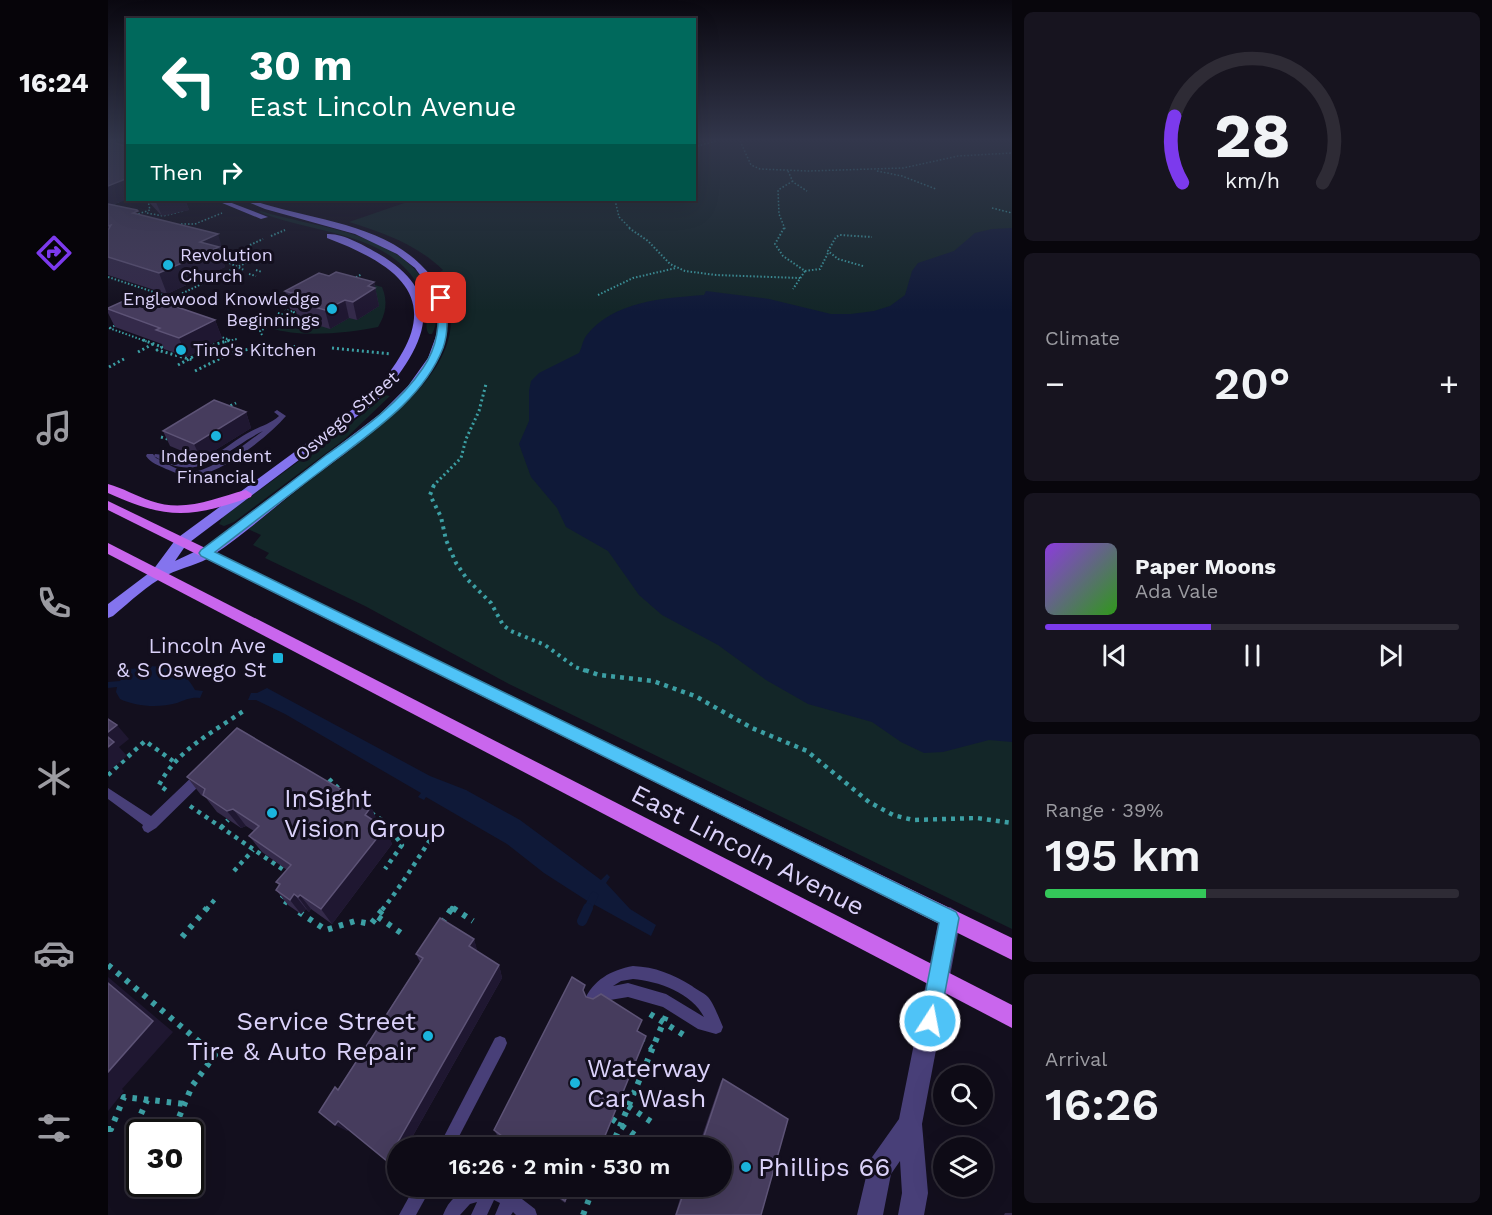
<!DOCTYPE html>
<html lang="en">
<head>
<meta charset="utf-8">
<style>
	body { margin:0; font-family:"Work Sans",sans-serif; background:#17141f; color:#f1f3f6; height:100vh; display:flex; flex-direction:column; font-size:22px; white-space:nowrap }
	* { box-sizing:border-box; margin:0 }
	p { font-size:20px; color:#9b9ba1 }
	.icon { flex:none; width:33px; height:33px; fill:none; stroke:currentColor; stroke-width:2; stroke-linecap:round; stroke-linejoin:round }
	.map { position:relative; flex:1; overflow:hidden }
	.sheet { display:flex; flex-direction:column; gap:12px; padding:12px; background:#08060c; width:480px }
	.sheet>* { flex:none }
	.banner { position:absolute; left:18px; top:18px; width:570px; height:183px; border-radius:0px; box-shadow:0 6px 24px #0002,0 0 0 2px #2e2b35; background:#00695c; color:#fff; overflow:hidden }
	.buttons { position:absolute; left:825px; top:1065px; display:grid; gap:12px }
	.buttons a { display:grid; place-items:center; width:60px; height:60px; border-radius:50%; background:#0e0b16; box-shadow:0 6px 24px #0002,0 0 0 2px #2e2b35; font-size:30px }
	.speed { position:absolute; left:18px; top:1119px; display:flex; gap:12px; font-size:30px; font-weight:700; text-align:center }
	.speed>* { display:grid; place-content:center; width:78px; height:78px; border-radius:50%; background:#0e0b16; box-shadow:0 6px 24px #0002,0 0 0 2px #2e2b35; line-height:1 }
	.speed .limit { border:3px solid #111; border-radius:9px; background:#fff; color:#111 }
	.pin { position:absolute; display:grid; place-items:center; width:51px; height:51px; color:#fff; margin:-26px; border-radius:12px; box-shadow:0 3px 9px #0006 }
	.me { position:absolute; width:66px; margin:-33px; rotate:11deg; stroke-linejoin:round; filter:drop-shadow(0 0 4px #0008) }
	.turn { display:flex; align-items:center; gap:21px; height:126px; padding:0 24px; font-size:27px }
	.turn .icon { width:78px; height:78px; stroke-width:2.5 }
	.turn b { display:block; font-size:42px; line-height:51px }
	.then { display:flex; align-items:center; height:57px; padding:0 24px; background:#0003; gap:12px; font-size:22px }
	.big { font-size:45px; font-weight:600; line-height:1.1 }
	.sheet .tile { flex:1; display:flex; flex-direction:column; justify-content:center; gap:9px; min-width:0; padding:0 21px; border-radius:9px; background:#17141f }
	.sheet .dial { align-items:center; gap:0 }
	.dial svg { height:156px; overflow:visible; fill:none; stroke:#2e2b35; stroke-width:7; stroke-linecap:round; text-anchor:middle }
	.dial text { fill:#f1f3f6; stroke:none }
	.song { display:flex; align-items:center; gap:18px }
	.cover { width:72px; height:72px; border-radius:9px; background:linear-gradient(135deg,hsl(270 70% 55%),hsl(110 70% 35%)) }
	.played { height:6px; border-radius:3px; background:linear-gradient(90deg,#7c3aed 40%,#2e2b35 40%) }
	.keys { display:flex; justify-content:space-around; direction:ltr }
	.heat { display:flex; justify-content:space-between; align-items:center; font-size:33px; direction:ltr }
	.charge { height:9px; border-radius:4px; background:linear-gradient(90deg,#34c759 39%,#2e2b35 0) }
	.trip { position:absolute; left:279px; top:1137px; width:345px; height:60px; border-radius:30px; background:#0e0b16; box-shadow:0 6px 24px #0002,0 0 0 2px #2e2b35; font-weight:600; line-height:60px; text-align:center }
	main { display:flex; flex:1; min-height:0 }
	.tabs { display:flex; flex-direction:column; width:108px; justify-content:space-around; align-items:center; background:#060409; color:#9b9ba1 }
	.tabs .icon { width:42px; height:42px }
	.tabs .on { color:#7c3aed }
	.tabs b { font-size:27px; color:#f1f3f6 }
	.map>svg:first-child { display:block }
	.green { fill:#132628 }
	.water { fill:#0f1938 }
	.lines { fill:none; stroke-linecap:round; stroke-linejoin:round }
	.stream-far1 { stroke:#0f1938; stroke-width:8 }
	.stream { stroke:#0f1938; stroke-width:10 }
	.path-far5 { stroke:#3c9fa4; stroke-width:1.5; stroke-dasharray:1.5 2; stroke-linecap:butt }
	.path-far4 { stroke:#3c9fa4; stroke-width:2; stroke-dasharray:1.5 2; stroke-linecap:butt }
	.path-far3 { stroke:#3c9fa4; stroke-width:3; stroke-dasharray:2 3; stroke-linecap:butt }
	.path-far2 { stroke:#3c9fa4; stroke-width:4; stroke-dasharray:3 4.5; stroke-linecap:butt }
	.path-far1 { stroke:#3c9fa4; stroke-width:4.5; stroke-dasharray:4 5; stroke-linecap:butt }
	.path { stroke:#3c9fa4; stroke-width:6; stroke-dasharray:4.5 7; stroke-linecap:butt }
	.service { fill:#483f78; fill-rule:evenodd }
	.minor { fill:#483f78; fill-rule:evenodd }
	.secondary { fill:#8474ee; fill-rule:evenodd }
	.primary { fill:#c966ed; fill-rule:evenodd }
	.wall { fill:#342a4a }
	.shaded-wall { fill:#1f1731 }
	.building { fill:#463c5d; stroke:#5d5376; stroke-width:1.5 }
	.route { fill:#4fc3f7; stroke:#337fa1; stroke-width:1.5 }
	.poi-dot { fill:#1bb5dd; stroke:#130f1e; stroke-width:2 }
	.labels { text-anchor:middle; stroke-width:6; stroke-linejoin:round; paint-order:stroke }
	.far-poi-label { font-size:18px; fill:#dbd2fa; stroke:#130f1e; text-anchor:start }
	.far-street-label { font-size:18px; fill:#dbd2fa; stroke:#130f1e }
	.poi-label { font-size:21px; fill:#dbd2fa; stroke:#130f1e; text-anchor:end }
	.near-poi-label { font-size:26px; fill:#dbd2fa; stroke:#130f1e; text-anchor:start }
	.near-street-label { font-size:26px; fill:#dbd2fa; stroke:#130f1e }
</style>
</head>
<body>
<main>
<nav class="tabs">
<b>16:24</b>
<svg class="icon on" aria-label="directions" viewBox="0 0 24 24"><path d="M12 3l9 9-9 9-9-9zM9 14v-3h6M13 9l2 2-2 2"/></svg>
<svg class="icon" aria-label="music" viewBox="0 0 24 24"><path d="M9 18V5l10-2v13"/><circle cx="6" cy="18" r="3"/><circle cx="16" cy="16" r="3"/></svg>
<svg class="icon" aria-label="phone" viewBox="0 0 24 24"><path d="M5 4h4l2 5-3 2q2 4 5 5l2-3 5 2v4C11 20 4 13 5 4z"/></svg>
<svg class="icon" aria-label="climate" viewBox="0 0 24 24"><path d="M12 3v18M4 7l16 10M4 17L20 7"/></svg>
<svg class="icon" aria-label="car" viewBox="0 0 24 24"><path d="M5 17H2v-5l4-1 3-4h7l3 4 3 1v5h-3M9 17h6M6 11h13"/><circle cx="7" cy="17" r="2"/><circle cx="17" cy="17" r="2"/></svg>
<svg class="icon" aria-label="filters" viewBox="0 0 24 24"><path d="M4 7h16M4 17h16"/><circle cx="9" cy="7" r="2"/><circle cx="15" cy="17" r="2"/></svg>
</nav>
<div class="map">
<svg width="904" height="1215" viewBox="0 0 904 1215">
	<rect width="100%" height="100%" fill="#130f1e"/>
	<g class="green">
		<path d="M587,141H904V929L401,684L257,606L157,558L161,553L145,545L153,535L140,529C169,506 197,484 226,462C278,422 384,350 326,276L335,270C308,244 276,233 241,222L305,200H586Z"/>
		<path d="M153,211C209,229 295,231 323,294C329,306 331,321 324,334H321C316,327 320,321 319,312C318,302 314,291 308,282C276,231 201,233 151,212Z"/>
		<path d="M247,280L274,287C280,301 278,314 270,327C241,333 191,338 163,328Z"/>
		<path d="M277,395L282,396L237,439L126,522L116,526L111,524L115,517L251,417Z"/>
	</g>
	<g class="water">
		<path d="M904,228V742L881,740L835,752L816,753L793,742L764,722L700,704L658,680L610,645L554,615L531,595L500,551L458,527L449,508L423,477L411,444L421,421V391L423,381L431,373L471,353C474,348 474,342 478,336C505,301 556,298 596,295L598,291L661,299L723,314H743L766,311L782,306L797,295L804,271L810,263L846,251L867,233L884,229Z"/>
		<path d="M38,666C58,666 77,670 87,690L95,691L92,698C83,697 77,700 69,703C51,708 29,707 12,699L8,692L9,687L0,688V682L12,681L21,667L24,669Z"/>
		<path d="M159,688L322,776L358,790L412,820L493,880L499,874L502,877L498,883L522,909L548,925L543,936L478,900L436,873L399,844L318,797L316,800L310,797L313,793L177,714L148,700H140L143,693H149Z"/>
	</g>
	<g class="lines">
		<path class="stream-far1" d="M479,910L486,896"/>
		<path class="stream" d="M474,921L480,908"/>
		<g class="path-far5">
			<path d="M632,141L643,165L652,169L700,171L795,168L850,156L904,153"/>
			<path d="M586,147L608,141"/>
			<path d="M680,171L685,182L699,191"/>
			<path d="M769,171L794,176L828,189"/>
			<path d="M34,200L36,202L47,200"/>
			<path d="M507,200L511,217L523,229"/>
			<path d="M0,207L12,201"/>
			<path d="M884,208L904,213"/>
			<path d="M39,213L55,216L75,211"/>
			<path d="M27,215L42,210L40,201"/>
			<path d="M73,224H87L114,213"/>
			<path d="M677,229L671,214L670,190L685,181"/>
		</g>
		<g class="path-far4">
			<path d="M521,228L540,241L562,264L577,271L608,275L692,278"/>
			<path d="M676,228L667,244L675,256L697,271L685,289"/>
			<path d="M163,236L177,230"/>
			<path d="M142,245L155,239"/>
			<path d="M115,259L134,248"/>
			<path d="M114,260L150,255"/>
			<path d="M115,260L136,270"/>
			<path d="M755,266L730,259L720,251L728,237L732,235L764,237"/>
			<path d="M148,270L154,272"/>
			<path d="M697,271L712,269L720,253"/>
			<path d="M141,274L148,276"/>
			<path d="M0,277L64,298"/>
			<path d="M245,279L254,274"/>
			<path d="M490,295L525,278L568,268"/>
			<path d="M52,304L148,258L111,248"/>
			<path d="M170,313L178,316"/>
			<path d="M1,328L40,342"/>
			<path d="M2,328L10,324"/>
			<path d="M108,335L122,340"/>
			<path d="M154,335L152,331L186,312L177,310"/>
			<path d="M117,342L129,339"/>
		</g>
		<g class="path-far3">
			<path d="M35,340L54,347L49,350L85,360"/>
			<path d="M175,346L200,347"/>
			<path d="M224,348L283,354"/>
			<path d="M30,352L45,344"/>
			<path d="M70,365L108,344L123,340"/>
			<path d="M1,367L16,359"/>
			<path d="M87,371L123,353L155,346"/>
			<path d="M118,408L128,403"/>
			<path d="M53,437L63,440"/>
			<path d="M325,486L353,458L358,439L371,411L378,384"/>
		</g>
		<path class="path-far2" d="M326,485L322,495L333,517L338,540L348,563L359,579L383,603L395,625L403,631L437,645L467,667L481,672"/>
		<g class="path-far1">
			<path d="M477,670L491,675L545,681L587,696L644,728L699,751L761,802L785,815L805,820L869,818L904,823"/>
			<path d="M0,775L37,741L65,761"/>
			<path d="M221,779L233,791"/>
			<path d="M58,790L51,785C69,750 105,732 137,710"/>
			<path d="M82,806L180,873"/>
			<path d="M263,813L277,822L294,845L277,869"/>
			<path d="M113,828L120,820"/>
			<path d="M126,871L145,850"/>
			<path d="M176,895L173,899L183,906"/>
			<path d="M98,910L109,897"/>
			<path d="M274,910C296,883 313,852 333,824"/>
			<path d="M343,910L344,908L347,910"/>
		</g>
		<g class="path">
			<path d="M345,908L365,921"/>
			<path d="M191,912L218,930L247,921L263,924L276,908"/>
			<path d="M270,917L296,935"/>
			<path d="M334,923L344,908"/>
			<path d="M74,937L99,908"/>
			<path d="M0,965L107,1055L84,1086L69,1122L54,1132"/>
			<path d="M542,1014L579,1037"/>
			<path d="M532,1040L544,1048"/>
			<path d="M520,1106L548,1125"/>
			<path d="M504,1119L540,1144"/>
			<path d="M0,1129H3L16,1097L77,1104"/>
			<path d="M24,1135L39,1100"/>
			<path d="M503,1148L558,1016"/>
			<path d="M425,1195L429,1186"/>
			<path d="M475,1215L486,1186"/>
		</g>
		<g class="service">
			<path d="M169,410L178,416C161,436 112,475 85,476C76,477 66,472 58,469C50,465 43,463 38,456L39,454H45L48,458C59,463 71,472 84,472C104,471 138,443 155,431C116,450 91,486 46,456L47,454C59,454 68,464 79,464C101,464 120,444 138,434C149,427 161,425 171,416L166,412Z"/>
			<path d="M93,771L97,772L98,776L97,780L48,828L40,833L36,831L34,827L35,825L0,799V788L43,816L89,772Z"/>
			<path d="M525,966C547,967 565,974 584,986C589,990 595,992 600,997C606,1004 611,1018 615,1027L613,1032L608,1034L590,1029L555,1007L520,997L490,1002L488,1006L483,1008L478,1006L476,1001C485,980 503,970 525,966ZM525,979C550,981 584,993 596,1017L558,994L520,983L505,986L513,981Z"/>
			<path d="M392,1036L397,1038L399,1043L397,1048L345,1148H330L387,1038Z"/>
			<path d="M307,1186H324L308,1215H291Z"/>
			<path d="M367,1186H397L427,1209L429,1215H408L405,1212L403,1215H387L392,1203L386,1200L379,1215H363L369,1202L362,1204L352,1215H335C341,1199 351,1192 367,1186Z"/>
		</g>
		<path class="minor" d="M842,907L849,911L853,918L814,1124L820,1193L816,1215H790L794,1193L792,1161L783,1174L775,1215H749L762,1160L791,1119L831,918L835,911Z"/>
		<g class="secondary">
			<path d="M107,200H116L160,217L153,219Z"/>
			<path d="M135,200H143C198,219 269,222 312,264C400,347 254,440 195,485C165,508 137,534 105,555C92,565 74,567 59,575C39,585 23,601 5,616L0,618V604L45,570L68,539L260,398C334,317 318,275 219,238V234C235,233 257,246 271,254C346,298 313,352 268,402L78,545L67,561L99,546L272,414L300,386L320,358L331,328L328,297L307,268L289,254L247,234L157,209Z"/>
		</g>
		<g class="primary">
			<path d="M0,484C15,488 28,496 43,501C77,513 106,498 138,490L144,494L143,497C82,518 60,520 0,493Z"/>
			<path d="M0,501L904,938V960L0,510Z"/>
			<path d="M0,543L904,1005V1028L0,554Z"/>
		</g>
	</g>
	<g class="wall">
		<path d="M0,141L5,205L32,215L116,254L113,255L117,267L59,294L0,275Z"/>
		<path d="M39,200H77L81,210L54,216Z"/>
		<path d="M221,276L266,282L271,306L249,320L241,318L222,329L190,319L188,311L182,309L177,291Z"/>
		<path d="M0,308L107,320L114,338L79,357L56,349L54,344L7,327L0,313Z"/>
		<path d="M138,412L143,428L93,459L62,446L55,431Z"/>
		<path d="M79,777L263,807L270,823L277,828L284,844L224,924L203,909L201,912L198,909L193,914L180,905L168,890L171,885L168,882L179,870L154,852L141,836L146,831L138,826L133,828L109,812L98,798L93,795Z"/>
		<path d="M366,939L369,951L391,965L394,978L298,1148H290L288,1165L279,1161L240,1129L239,1131L230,1089L312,962L308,954Z"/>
		<path d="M476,993L478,997L530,1031L492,1148H406L389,1135L386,1130Z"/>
		<path d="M615,1079L653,1215H567L576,1186H614V1148H590L613,1081Z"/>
		<path d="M442,1186H464L457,1203L442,1192L441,1189Z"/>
		<path d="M897,1213H904V1215H896Z"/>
	</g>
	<g class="shaded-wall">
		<path d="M8,141H20V155L4,142Z"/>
		<path d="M20,178V199L0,207V186Z"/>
		<path d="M47,200H77L81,210L54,216Z"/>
		<path d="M110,234L116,254L113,255L117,267L59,294L51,273L92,242Z"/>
		<path d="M266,282L271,306L249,320L245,302L260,286Z"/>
		<path d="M237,300L241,318L222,329L217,310Z"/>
		<path d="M107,320L114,338L79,357L71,338Z"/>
		<path d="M138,412L143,428L93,459L86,444Z"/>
		<path d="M9,725L21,739L11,747L19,756L0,772V732Z"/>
		<path d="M263,807L271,824L257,815Z"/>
		<path d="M125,809L138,826L133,828L119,811Z"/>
		<path d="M277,828L284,844L224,924L213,909Z"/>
		<path d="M186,894L198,909L193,914L182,900Z"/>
		<path d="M192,895L203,909L201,912L190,897Z"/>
		<path d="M366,939L370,953L361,946Z"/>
		<path d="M391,965L394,978L298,1148H290V1162L288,1165L279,1161Z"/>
		<path d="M0,977L65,1032L14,1089L16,1091L0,1111Z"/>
		<path d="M230,1121L242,1127L239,1131L227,1125Z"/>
	</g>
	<g class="building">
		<path d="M0,141H8L4,142L20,147V178L0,186Z"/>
		<path d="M0,204L29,210L30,211L25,213L110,234L92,242L111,247L51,273L0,257V230L3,225L0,226Z"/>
		<path d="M228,272L266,282L260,286L267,288L245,302L237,300L217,310L185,301L194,296L177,291L211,273L221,276Z"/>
		<path d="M31,294L107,320L71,338L48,330L52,328L0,309V308Z"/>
		<path d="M106,400L138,412L86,444L55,431Z"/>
		<path d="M0,719L9,725L0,732Z"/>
		<path d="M129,728L263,807L257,815L277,828L213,909L192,895L190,897L186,894L182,900L168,890L172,884L168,882L183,865L141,836L151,826L125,809L119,811L95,795L97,789L79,777Z"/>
		<path d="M0,737L6,742L0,747Z"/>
		<path d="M332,918L366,939L361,946L391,965L279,1161L230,1121L227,1125L211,1112L227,1087L230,1090L315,958L308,954Z"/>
		<path d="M464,977L477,985L475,990L478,997L485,999L493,994L534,1020L529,1031L538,1036L492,1148H410L386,1130Z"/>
		<path d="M0,983L45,1021L0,1072Z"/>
		<path d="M615,1079L680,1119L653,1215H568L578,1186H614V1148H592Z"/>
		<path d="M442,1186H463L457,1201L441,1189Z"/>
	</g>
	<linearGradient id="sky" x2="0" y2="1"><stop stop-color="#0a0810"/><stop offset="0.45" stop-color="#33374c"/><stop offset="1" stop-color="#33374c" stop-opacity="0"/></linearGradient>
	<rect width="904" height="311" fill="url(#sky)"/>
	<path class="route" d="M333,296L337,298C339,316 341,331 335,348C314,402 256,437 213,471C177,498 142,525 107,552L848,912L851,918L830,1029L822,1032L815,1029L812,1021L831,923L93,556L91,553L93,550C134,519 176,488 217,456C252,431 291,404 315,368C330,346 332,324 329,298Z"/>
	<g class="poi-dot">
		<circle cx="60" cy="265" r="6"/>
		<circle cx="224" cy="309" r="6"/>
		<circle cx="73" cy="350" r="6"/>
		<circle cx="108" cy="436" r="6"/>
		<rect x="164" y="652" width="12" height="12" rx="3"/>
		<circle cx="164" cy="813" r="6"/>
		<circle cx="320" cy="1036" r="6"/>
		<circle cx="467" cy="1083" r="6"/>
		<circle cx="638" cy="1167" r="6"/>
	</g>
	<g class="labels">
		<g class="far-poi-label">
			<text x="72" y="261">Revolution<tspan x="72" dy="21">Church</tspan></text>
			<text x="212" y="305" text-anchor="end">Englewood Knowledge<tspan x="212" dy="21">Beginnings</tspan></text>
			<text x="85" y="356">Tino's Kitchen</text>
			<text x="108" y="462" text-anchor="middle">Independent<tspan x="108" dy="21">Financial</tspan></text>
		</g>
		<g class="far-street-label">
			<text transform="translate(239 416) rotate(-40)" y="6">Oswego Street</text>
		</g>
		<g class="poi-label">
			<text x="158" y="653">Lincoln Ave<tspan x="158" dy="24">&amp; S Oswego St</tspan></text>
		</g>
		<g class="near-poi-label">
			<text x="176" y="807">InSight<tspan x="176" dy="30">Vision Group</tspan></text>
			<text x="308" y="1030" text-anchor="end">Service Street<tspan x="308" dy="30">Tire &amp; Auto Repair</tspan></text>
			<text x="479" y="1077">Waterway<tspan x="479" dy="30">Car Wash</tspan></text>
			<text x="650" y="1176">Phillips 66</text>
		</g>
		<g class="near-street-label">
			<text transform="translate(640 850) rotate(27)" y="9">East Lincoln Avenue</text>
		</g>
	</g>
</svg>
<div class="buttons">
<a><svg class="icon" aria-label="search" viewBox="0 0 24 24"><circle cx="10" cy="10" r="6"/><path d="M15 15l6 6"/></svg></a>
<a><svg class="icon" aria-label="layers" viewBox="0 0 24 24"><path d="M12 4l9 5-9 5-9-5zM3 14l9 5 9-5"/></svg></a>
</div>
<div class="speed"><div class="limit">30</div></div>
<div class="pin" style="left:333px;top:298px;background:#d93025"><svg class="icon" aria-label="arrive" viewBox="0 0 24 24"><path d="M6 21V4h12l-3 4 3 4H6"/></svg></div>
<svg class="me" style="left:822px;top:1021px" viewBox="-20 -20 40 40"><circle r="17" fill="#4fc3f7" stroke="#fff" stroke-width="3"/><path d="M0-11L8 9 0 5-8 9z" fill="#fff"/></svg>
<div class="trip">16:26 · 2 min · 530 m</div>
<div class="banner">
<div class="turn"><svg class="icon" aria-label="left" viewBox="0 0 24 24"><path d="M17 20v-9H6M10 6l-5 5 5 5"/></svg><div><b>30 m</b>East Lincoln Avenue</div></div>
<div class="then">Then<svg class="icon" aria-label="right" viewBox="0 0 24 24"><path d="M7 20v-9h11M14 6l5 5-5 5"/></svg></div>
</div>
</div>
<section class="sheet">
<div class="tile dial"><svg viewBox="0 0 100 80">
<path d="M14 69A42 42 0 1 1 86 69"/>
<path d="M14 69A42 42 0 0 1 10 35" stroke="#7c3aed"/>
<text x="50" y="56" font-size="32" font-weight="700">28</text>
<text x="50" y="72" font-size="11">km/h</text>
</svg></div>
<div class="tile"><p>Climate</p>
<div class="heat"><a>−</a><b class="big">20°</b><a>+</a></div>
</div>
<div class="tile">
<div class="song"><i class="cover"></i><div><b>Paper Moons</b><p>Ada Vale</p></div></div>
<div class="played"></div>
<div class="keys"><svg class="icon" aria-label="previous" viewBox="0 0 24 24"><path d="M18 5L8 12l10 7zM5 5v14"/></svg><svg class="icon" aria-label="pause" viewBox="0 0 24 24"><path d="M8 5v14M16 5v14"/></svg><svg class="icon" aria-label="next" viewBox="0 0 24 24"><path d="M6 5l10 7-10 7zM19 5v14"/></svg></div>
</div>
<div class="tile"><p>Range · 39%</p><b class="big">195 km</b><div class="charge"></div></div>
<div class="tile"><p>Arrival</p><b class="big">16:26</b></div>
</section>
</main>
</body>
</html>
